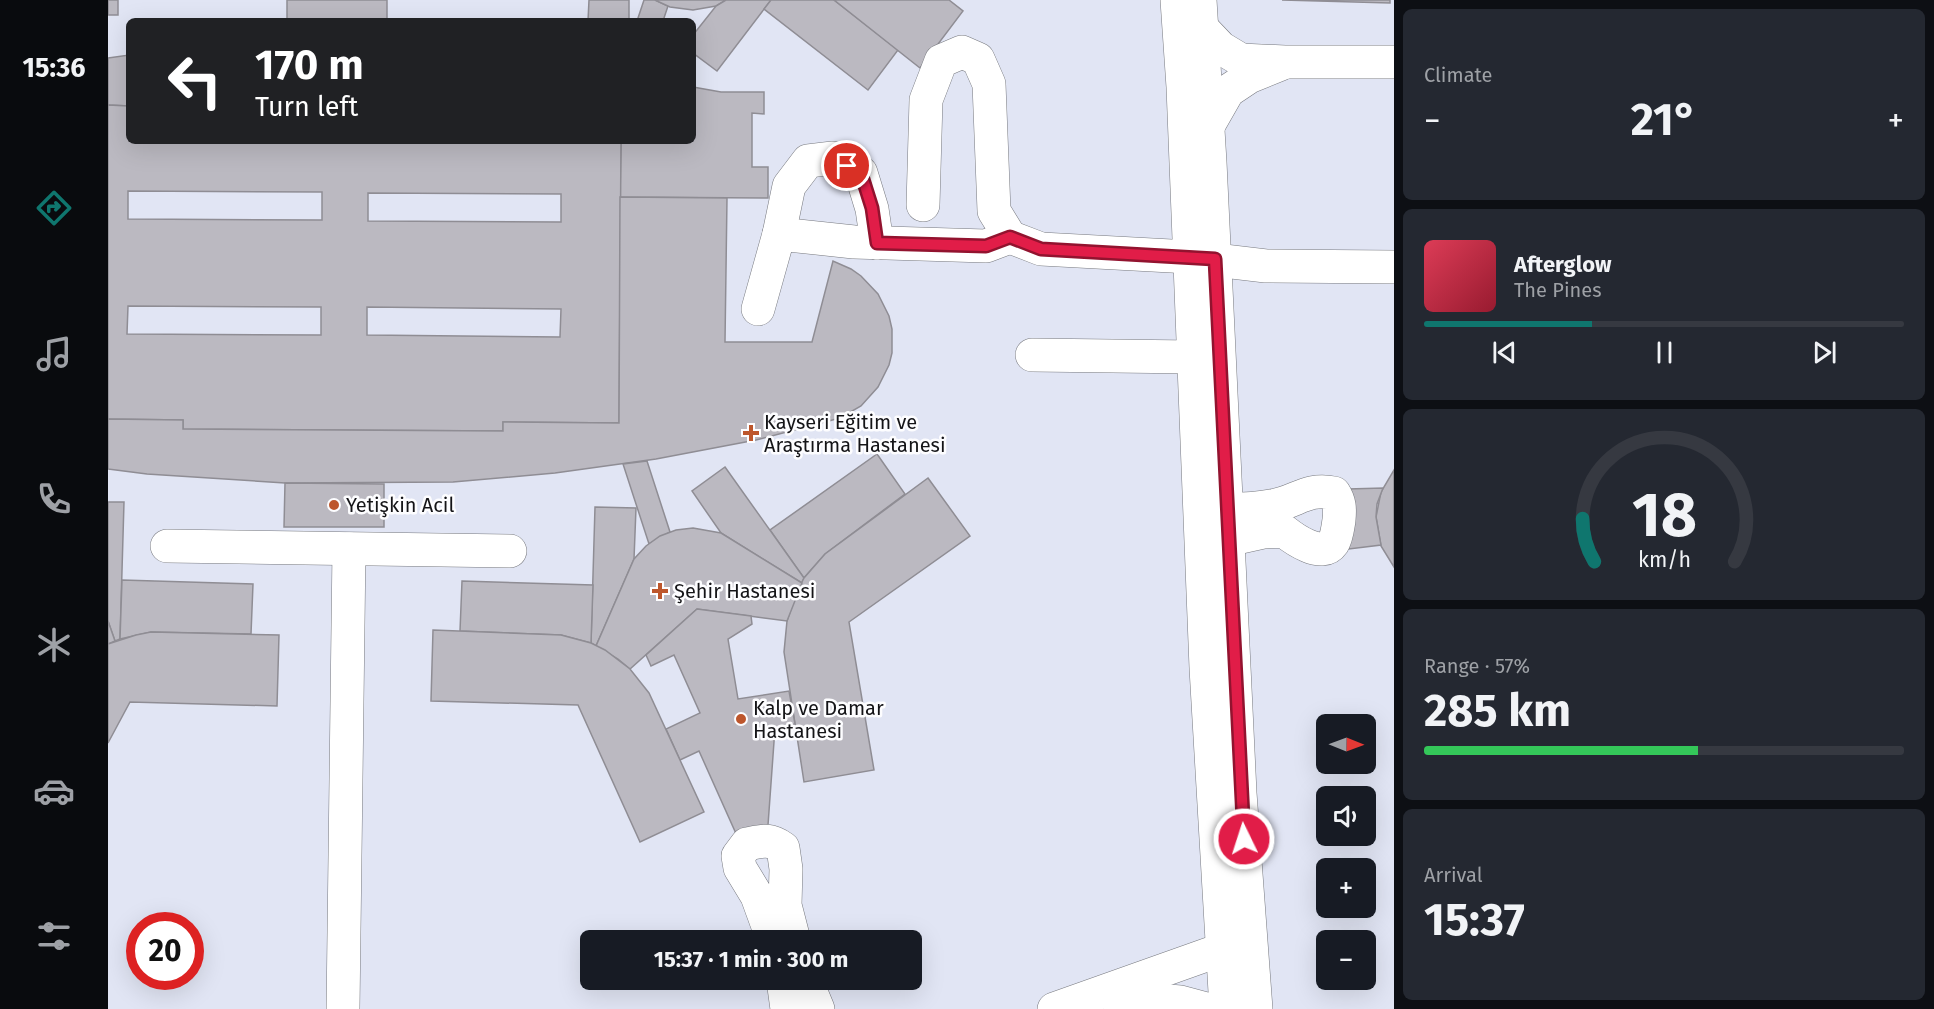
<!DOCTYPE html>
<html lang="en">
<head>
<meta charset="utf-8">
<style>
	body { margin:0; font-family:"Fira Sans",sans-serif; background:#242831; color:#f1f3f6; height:100vh; display:flex; flex-direction:column; font-size:22px; white-space:nowrap }
	* { box-sizing:border-box; margin:0 }
	p { font-size:20px; color:#9ea1a6 }
	.icon { flex:none; width:33px; height:33px; fill:none; stroke:currentColor; stroke-width:2; stroke-linecap:round; stroke-linejoin:round }
	.map { position:relative; flex:1; overflow:hidden }
	.details { display:flex; flex-direction:column; gap:9px; padding:9px; background:#0d0f14; width:540px }
	.details>* { flex:none }
	.hud { position:absolute; left:18px; top:18px; width:570px; height:126px; border-radius:9px; box-shadow:0 6px 24px #0002; background:#202124; color:#fff; overflow:hidden }
	.needle { width:39px; rotate:91deg }
	.tools { position:absolute; left:1208px; top:714px; display:grid; gap:12px }
	.tools a { display:grid; place-items:center; width:60px; height:60px; border-radius:9px; background:#171b24; box-shadow:0 6px 24px #0002; font-size:30px }
	.speed { position:absolute; left:18px; top:912px; display:flex; gap:12px; font-size:30px; font-weight:700; text-align:center }
	.speed>* { display:grid; place-content:center; width:78px; height:78px; border-radius:50%; background:#171b24; box-shadow:0 6px 24px #0002; line-height:1 }
	.speed .limit { border:9px solid #d22; background:#fff; color:#111 }
	.pin { position:absolute; display:grid; place-items:center; width:51px; height:51px; color:#fff; margin:-26px; border:3px solid #fff; border-radius:50%; box-shadow:0 2px 6px #0007 }
	.me { position:absolute; width:66px; margin:-33px; rotate:356deg; stroke-linejoin:round; filter:drop-shadow(0 0 4px #0008) }
	.turn { display:flex; align-items:center; gap:21px; height:126px; padding:0 30px; font-size:27px }
	.turn .icon { width:78px; height:78px; stroke-width:2.5 }
	.turn b { display:block; font-size:42px; line-height:51px }
	.big { font-size:45px; font-weight:700; line-height:1.1 }
	.details .widget { flex:1; display:flex; flex-direction:column; justify-content:center; gap:9px; min-width:0; padding:0 21px; border-radius:9px; background:#242831 }
	.details .dial { align-items:center; gap:0 }
	.dial svg { height:156px; overflow:visible; fill:none; stroke:#363941; stroke-width:7; stroke-linecap:round; text-anchor:middle }
	.dial text { fill:#f1f3f6; stroke:none }
	.song { display:flex; align-items:center; gap:18px }
	.cover { width:72px; height:72px; border-radius:9px; background:linear-gradient(135deg,hsl(350 70% 55%),hsl(350 70% 35%)) }
	.played { height:6px; border-radius:3px; background:linear-gradient(90deg,#0f766e 35%,#363941 35%) }
	.keys { display:flex; justify-content:space-around; direction:ltr }
	.heat { display:flex; justify-content:space-between; align-items:center; font-size:33px; direction:ltr }
	.charge { height:9px; border-radius:4px; background:linear-gradient(90deg,#34c759 57%,#363941 0) }
	.trip { position:absolute; left:472px; top:930px; width:342px; height:60px; border-radius:9px; background:#171b24; box-shadow:0 6px 24px #0002; font-weight:700; line-height:60px; text-align:center }
	main { display:flex; flex:1; min-height:0 }
	.menu { display:flex; flex-direction:column; width:108px; justify-content:space-around; align-items:center; background:#090b0e; color:#9ea1a6 }
	.menu .icon { width:42px; height:42px }
	.menu .active { color:#0f766e }
	.menu b { font-size:27px; color:#f1f3f6 }
	.map>svg:first-child { display:block }
	.built { fill:#e1e5f4; fill-rule:evenodd }
	.building { fill:#bbb9c1; stroke:#8f8d94; stroke-width:1.5; fill-rule:evenodd }
	.lines { fill:none; stroke-linecap:round; stroke-linejoin:round }
	.minor-casing { stroke:#77797f; stroke-width:34 }
	.minor { stroke:#fff; stroke-width:33 }
	.route-casing { stroke:#92132f; stroke-width:15 }
	.route { stroke:#e11d48; stroke-width:10 }
	.poi-dot { fill:#bd562c; stroke:#fdfdff; stroke-width:2 }
	.labels { text-anchor:middle; stroke-width:5; stroke-linejoin:round; paint-order:stroke }
	.poi-label { font-size:20px; fill:#141417; stroke:#fdfdff; text-anchor:start }
</style>
</head>
<body>
<main>
<nav class="menu">
<b>15:36</b>
<svg class="icon active" aria-label="directions" viewBox="0 0 24 24"><path d="M12 3l9 9-9 9-9-9zM9 14v-3h6M13 9l2 2-2 2"/></svg>
<svg class="icon" aria-label="music" viewBox="0 0 24 24"><path d="M9 18V5l10-2v13"/><circle cx="6" cy="18" r="3"/><circle cx="16" cy="16" r="3"/></svg>
<svg class="icon" aria-label="phone" viewBox="0 0 24 24"><path d="M5 4h4l2 5-3 2q2 4 5 5l2-3 5 2v4C11 20 4 13 5 4z"/></svg>
<svg class="icon" aria-label="climate" viewBox="0 0 24 24"><path d="M12 3v18M4 7l16 10M4 17L20 7"/></svg>
<svg class="icon" aria-label="car" viewBox="0 0 24 24"><path d="M5 17H2v-5l4-1 3-4h7l3 4 3 1v5h-3M9 17h6M6 11h13"/><circle cx="7" cy="17" r="2"/><circle cx="17" cy="17" r="2"/></svg>
<svg class="icon" aria-label="filters" viewBox="0 0 24 24"><path d="M4 7h16M4 17h16"/><circle cx="9" cy="7" r="2"/><circle cx="15" cy="17" r="2"/></svg>
</nav>
<div class="map">
<svg width="1286" height="1009" viewBox="0 0 1286 1009">
	<rect width="100%" height="100%" fill="#edf0f7"/>
	<path class="built" d="M0,0H1286V1009H0ZM21,21H585V141H21ZM1218,724H1257V764H1218ZM1218,796H1257V836H1218ZM1218,868H1257V908H1218ZM32,926H82V976H32ZM483,940H804V980H483ZM1218,940H1257V980H1218Z"/>
	<g class="building">
		<rect x="0" y="0" width="10" height="15"/>
		<rect x="179" y="0" width="100" height="21"/>
		<path d="M481,0H521V21H480Z"/>
		<path d="M536,0H547L560,6L555,21H529Z"/>
		<path d="M547,0H618L608,6L585,10L562,7Z"/>
		<path d="M618,0H663L609,71L585,53V35L608,6Z"/>
		<path d="M663,0H726L790,50L760,90L656,9Z"/>
		<path d="M726,0H841L855,11L812,68Z"/>
		<path d="M1174,0H1282V3Z"/>
		<path d="M21,55V106L0,105V58Z"/>
		<path d="M585,87L613,92H656V114L644,113V167H660V198L512,197L513,141H585Z"/>
		<path d="M0,105L21,106V141H513L511,423L395,422V431L75,429V420L0,419ZM20,191L214,192V220L20,219ZM260,193L453,194V222L260,221ZM20,306L213,307V335L19,334ZM259,307L453,309L452,337L259,335Z"/>
		<path d="M512,197L619,198L617,342H704L725,261L743,269L753,276L770,294L781,316L784,329V353L781,365L770,387L753,406L732,418L648,440L548,459L447,473L345,482L177,483L39,474L0,469V419L75,420V429L395,431V422L511,423Z"/>
		<path d="M769,454L797,494L717,554L696,578L662,530Z"/>
		<path d="M539,461L562,532L541,544L515,464Z"/>
		<path d="M617,467L696,578L694,583L613,533L584,491Z"/>
		<path d="M1286,470V567L1273,546L1268,517L1273,492Z"/>
		<path d="M820,478L862,536L741,622L766,770L696,782L676,652L679,621L689,592L696,578L717,554Z"/>
		<path d="M177,483L276,484V527H176Z"/>
		<path d="M1275,488L1269,504L1268,517L1273,545L1241,549L1238,530L1240,489Z"/>
		<path d="M0,502H16L12,639L7,641L0,621Z"/>
		<path d="M487,507L528,508L526,559L488,646L483,643Z"/>
		<path d="M585,528L613,533L694,583L679,621L589,609L522,669L510,659L488,646L526,559L538,546L552,536L568,530Z"/>
		<path d="M14,580L145,584L143,634L43,632L12,639Z"/>
		<path d="M354,581L485,585L483,643L453,635L352,631Z"/>
		<path d="M589,609L643,616L644,624L620,639L630,699L681,691L687,724L667,728L660,825L630,838L591,751L572,760L558,729L592,713L566,655L543,666L538,655Z"/>
		<path d="M0,621L7,641L0,644Z"/>
		<path d="M325,630L453,635L483,643L497,650L522,669L541,693L596,812L532,842L470,705L323,701Z"/>
		<path d="M43,632L171,635L169,706L22,702L0,743V644L28,635Z"/>
	</g>
	<g class="lines">
		<defs>
			<g id="minor">
				<path d="M1069,0L1075,87L1098,668L1118,1009"/>
				<path d="M1092,0L1102,162L1132,793L1148,1009"/>
				<path d="M1094,28L1113,48L1133,60L1177,62H1286"/>
				<path d="M1100,126L1120,91L1141,77L1173,64"/>
				<path d="M815,205L818,100L833,61L854,52L870,59L881,84L886,211L902,237L933,249L1082,257L1158,266L1286,267"/>
				<path d="M671,234L746,242L878,246L902,237"/>
				<path d="M650,309L671,234L681,186L700,161L725,158L753,173L764,209L769,243"/>
				<path d="M924,355L1085,357"/>
				<path d="M1097,508C1118,510 1141,510 1163,506C1188,503 1198,487 1226,493C1232,502 1232,509 1231,520C1230,526 1229,537 1225,543C1214,559 1186,539 1176,531L1156,532L1120,540L1100,539"/>
				<path d="M59,546L402,551"/>
				<path d="M665,940L649,896L632,868L630,856L639,844C654,841 661,838 675,848L678,869L677,905L686,940"/>
				<path d="M675,980L679,1009"/>
				<path d="M698,980L710,1009"/>
				<path d="M235,1009L241,549"/>
				<path d="M946,1009L1115,949L1134,953"/>
				<path d="M1012,1009L1038,999L1072,1002L1098,1009"/>
			</g>
		</defs>
		<use href="#minor" class="minor-casing"/>
		<use href="#minor" class="minor"/>
	</g>
	<g class="lines">
		<defs>
			<path id="route" d="M739,166L753,173L764,208L769,243L878,246L902,237L933,249L1107,259L1136,839"/>
		</defs>
		<use href="#route" class="route-casing"/>
		<use href="#route" class="route"/>
	</g>
	<g class="poi-dot">
		<path d="M640 424h6v6h6v6h-6v6h-6v-6h-6v-6h6z"/>
		<circle cx="226" cy="505" r="6"/>
		<path d="M549 582h6v6h6v6h-6v6h-6v-6h-6v-6h6z"/>
		<circle cx="633" cy="719" r="6"/>
	</g>
	<g class="labels">
		<g class="poi-label">
			<text x="656" y="429">Kayseri Eğitim ve<tspan x="656" dy="23">Araştırma Hastanesi</tspan></text>
			<text x="238" y="512">Yetişkin Acil</text>
			<text x="566" y="598">Şehir Hastanesi</text>
			<text x="645" y="715">Kalp ve Damar<tspan x="645" dy="23">Hastanesi</tspan></text>
		</g>
	</g>
</svg>
<div class="tools">
<a><svg class="needle" viewBox="-14 -14 28 28"><path d="M0-13l5 13h-10z" fill="#e53935"/><path d="M0 13l5-13h-10z" fill="#9ea1a6"/></svg></a>
<a><svg class="icon" aria-label="sound" viewBox="0 0 24 24"><path d="M4 9h4l5-4v14l-5-4H4zM17 9q2 3 0 6"/></svg></a>
<a>+</a>
<a>−</a>
</div>
<div class="speed"><div class="limit">20</div></div>
<div class="pin" style="left:739px;top:166px;background:#d93025"><svg class="icon" aria-label="arrive" viewBox="0 0 24 24"><path d="M6 21V4h12l-3 4 3 4H6"/></svg></div>
<svg class="me" style="left:1136px;top:839px" viewBox="-20 -20 40 40"><circle r="17" fill="#e11d48" stroke="#fff" stroke-width="3"/><path d="M0-11L8 9 0 5-8 9z" fill="#fff"/></svg>
<div class="trip">15:37 · 1 min · 300 m</div>
<div class="hud">
<div class="turn"><svg class="icon" aria-label="left" viewBox="0 0 24 24"><path d="M17 20v-9H6M10 6l-5 5 5 5"/></svg><div><b>170 m</b>Turn left</div></div>
</div>
</div>
<section class="details">
<div class="widget"><p>Climate</p>
<div class="heat"><a>−</a><b class="big">21°</b><a>+</a></div>
</div>
<div class="widget">
<div class="song"><i class="cover"></i><div><b>Afterglow</b><p>The Pines</p></div></div>
<div class="played"></div>
<div class="keys"><svg class="icon" aria-label="previous" viewBox="0 0 24 24"><path d="M18 5L8 12l10 7zM5 5v14"/></svg><svg class="icon" aria-label="pause" viewBox="0 0 24 24"><path d="M8 5v14M16 5v14"/></svg><svg class="icon" aria-label="next" viewBox="0 0 24 24"><path d="M6 5l10 7-10 7zM19 5v14"/></svg></div>
</div>
<div class="widget dial"><svg viewBox="0 0 100 80">
<path d="M14 69A42 42 0 1 1 86 69"/>
<path d="M14 69A42 42 0 0 1 8 47" stroke="#0f766e"/>
<text x="50" y="56" font-size="32" font-weight="700">18</text>
<text x="50" y="72" font-size="11">km/h</text>
</svg></div>
<div class="widget"><p>Range · 57%</p><b class="big">285 km</b><div class="charge"></div></div>
<div class="widget"><p>Arrival</p><b class="big">15:37</b></div>
</section>
</main>
</body>
</html>
